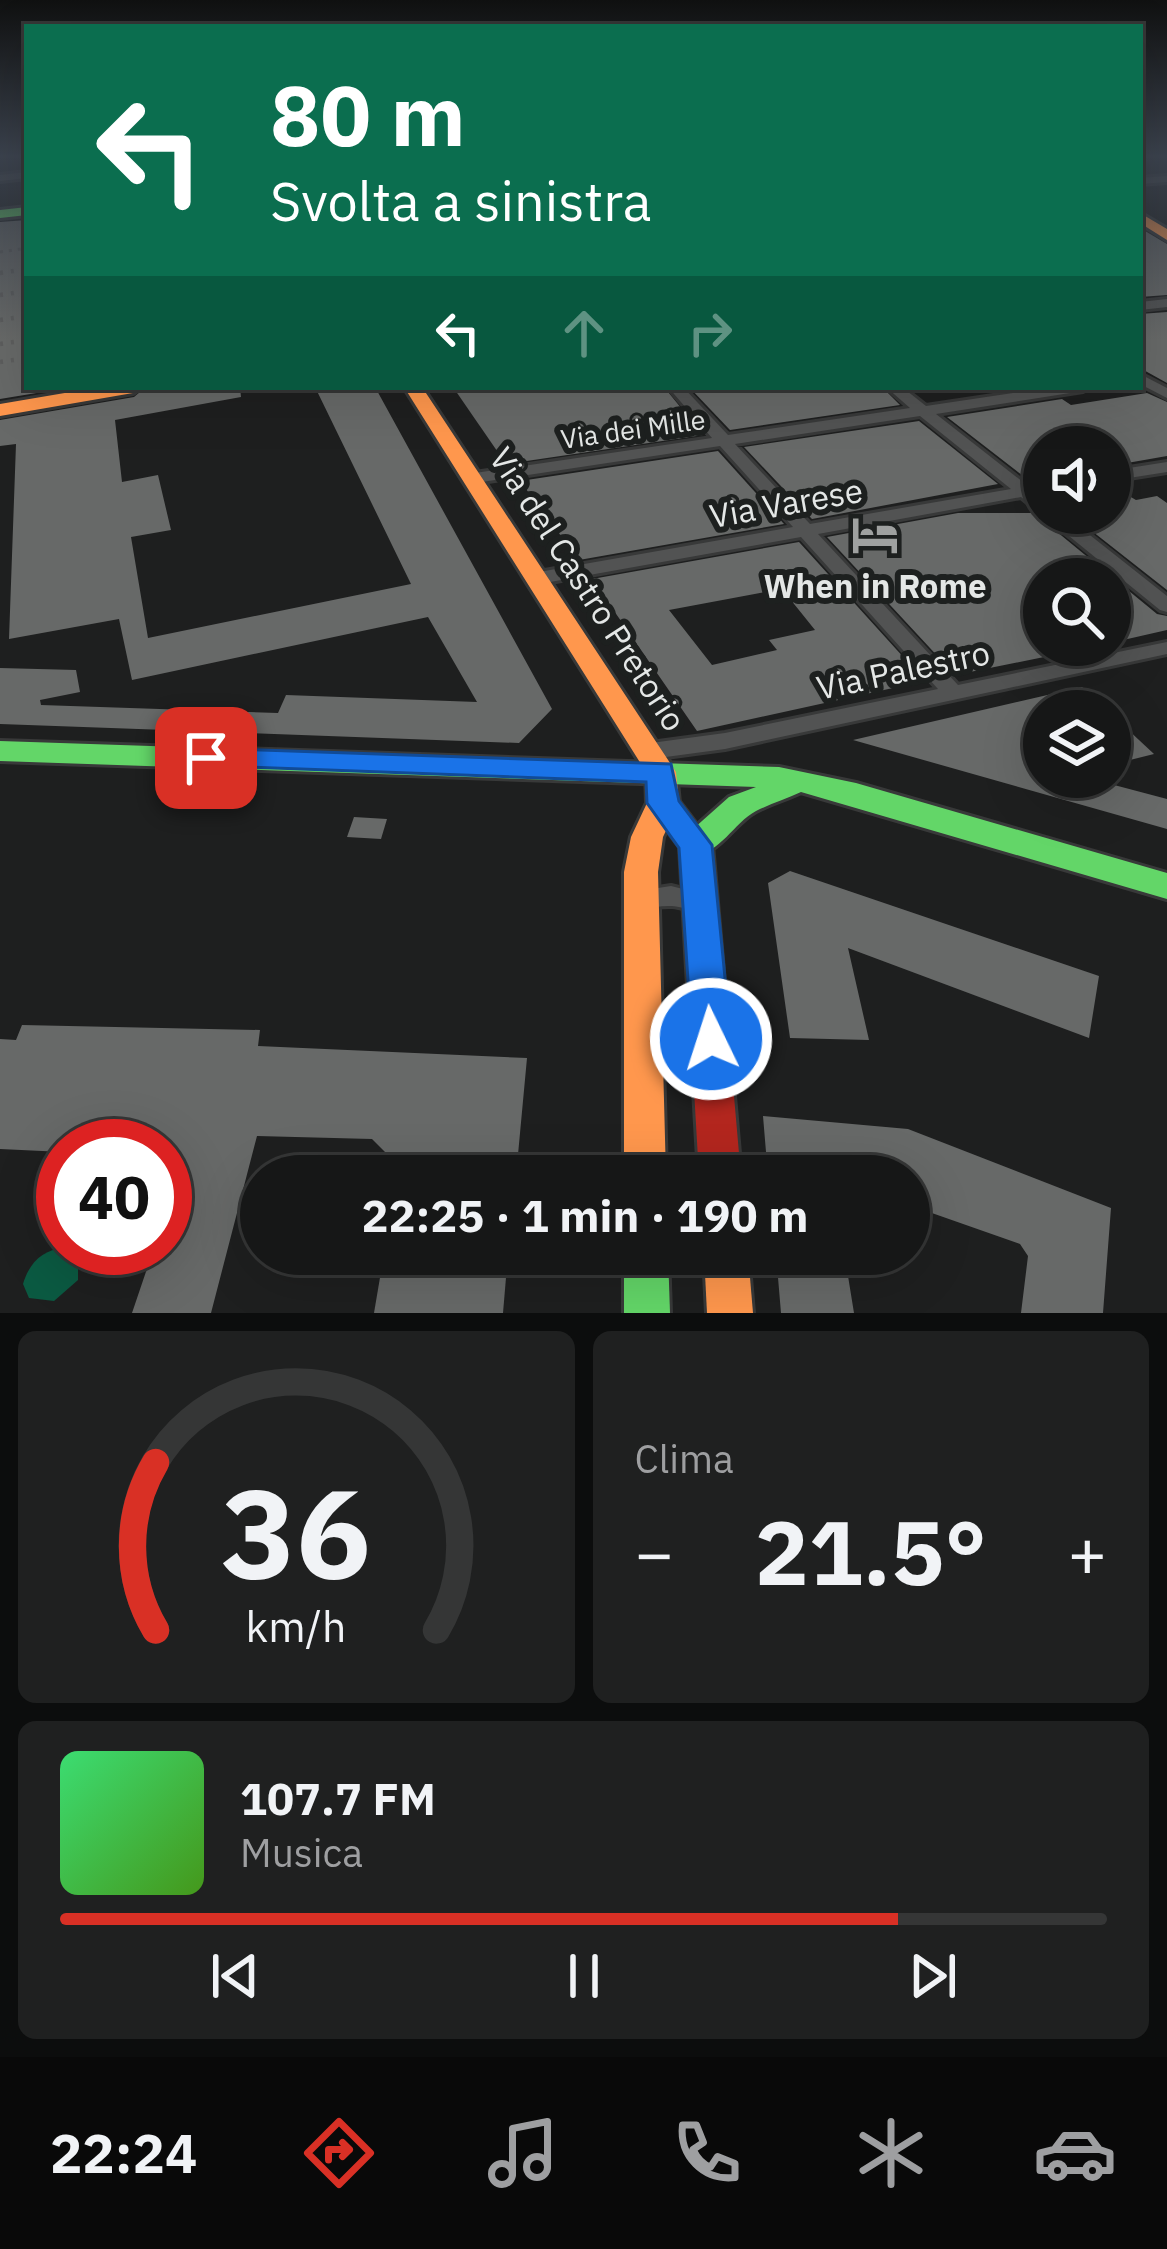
<!DOCTYPE html>
<html lang="it">
<head>
<meta charset="utf-8">
<style>
	body { margin:0; font-family:"IBM Plex Sans",sans-serif; background:#1f2020; color:#f1f3f6; height:100vh; display:flex; flex-direction:column; font-size:45px; white-space:nowrap }
	* { box-sizing:border-box; margin:0 }
	p { font-size:39px; color:#9e9fa1 }
	.icon { flex:none; width:66px; height:66px; fill:none; stroke:currentColor; stroke-width:2; stroke-linecap:round; stroke-linejoin:round }
	.map { position:relative; height:1313px; overflow:hidden }
	.details { display:flex; flex-direction:column; gap:18px; padding:18px; background:#0c0d0d; flex:1 }
	.details>* { flex:none }
	.top-card { position:absolute; left:24px; top:24px; width:1119px; height:366px; border-radius:0px; box-shadow:0 12px 48px #0002,0 0 0 3px #353636; background:#0b6e4f; color:#fff; overflow:hidden }
	.tools { position:absolute; left:1023px; top:426px; display:grid; gap:24px }
	.tools a { display:grid; place-items:center; width:108px; height:108px; border-radius:50%; background:#161717; box-shadow:0 12px 48px #0002,0 0 0 3px #353636; font-size:60px }
	.speed { position:absolute; left:36px; top:1119px; display:flex; gap:24px; font-size:60px; font-weight:700; text-align:center }
	.speed>* { display:grid; place-content:center; width:156px; height:156px; border-radius:50%; background:#161717; box-shadow:0 12px 48px #0002,0 0 0 3px #353636; line-height:1 }
	.speed .limit { border:18px solid #d22; background:#fff; color:#111 }
	.pin { position:absolute; display:grid; place-items:center; width:102px; height:102px; color:#fff; margin:-51px; border-radius:24px; box-shadow:0 6px 18px #0006 }
	.me { position:absolute; width:132px; margin:-66px; rotate:356deg; stroke-linejoin:round; filter:drop-shadow(0 0 9px #0008) }
	.turn { display:flex; align-items:center; gap:42px; height:252px; padding:0 48px; font-size:54px }
	.turn .icon { width:156px; height:156px; stroke-width:2.5 }
	.turn b { display:block; font-size:84px; line-height:102px }
	.lanes { display:flex; align-items:center; height:114px; padding:0 48px; background:#0003; justify-content:center; gap:60px; direction:ltr }
	.lanes .off { opacity:.35 }
	.big { font-size:90px; font-weight:700; line-height:1.1 }
	.details .tile { flex:1; display:flex; flex-direction:column; justify-content:center; gap:18px; min-width:0; padding:0 42px; border-radius:18px; background:#1f2020 }
	.details .dial { align-items:center; gap:0 }
	.dial svg { height:312px; overflow:visible; fill:none; stroke:#353636; stroke-width:7; stroke-linecap:round; text-anchor:middle }
	.dial text { fill:#f1f3f6; stroke:none }
	.song { display:flex; align-items:center; gap:36px }
	.cover { width:144px; height:144px; border-radius:18px; background:linear-gradient(135deg,hsl(140 70% 55%),hsl(100 70% 35%)) }
	.played { height:12px; border-radius:6px; background:linear-gradient(90deg,#d93025 80%,#353636 80%) }
	.keys { display:flex; justify-content:space-around; direction:ltr }
	.heat { display:flex; justify-content:space-between; align-items:center; font-size:66px; direction:ltr }
	.details .tiles { flex:1; display:grid; gap:18px; grid-template-columns:1fr 1fr }
	.tile:last-child { grid-column:span 2 }
	.trip { position:absolute; left:240px; top:1155px; width:690px; height:120px; border-radius:60px; background:#161717; box-shadow:0 12px 48px #0002,0 0 0 3px #353636; font-weight:700; line-height:120px; text-align:center }
	.tabs { display:flex; height:192px; justify-content:space-around; align-items:center; background:#090909; color:#9e9fa1 }
	.tabs .icon { width:84px; height:84px }
	.tabs .selected { color:#d93025 }
	.tabs b { font-size:54px; color:#f1f3f6 }
	.map>svg:first-child { display:block }
	.water { fill:#0b5a42 }
	.building { fill:#676968; fill-rule:evenodd }
	.lines { fill:none; stroke-linecap:round; stroke-linejoin:round }
	.street-casing { stroke:#383939; stroke-width:6 }
	.fast-casing { stroke:#383939; stroke-width:6 }
	.slow-casing { stroke:#383939; stroke-width:6 }
	.jam-casing { stroke:#383939; stroke-width:6 }
	.street { fill:#525353; fill-rule:evenodd }
	.fast { fill:#63d668; fill-rule:evenodd }
	.slow { fill:#ff974d; fill-rule:evenodd }
	.jam { fill:#b3261e; fill-rule:evenodd }
	.rail-far1 { stroke:#5c5d5d; stroke-width:3; stroke-dasharray:3 6; stroke-linecap:butt }
	.rail { stroke:#5c5d5d; stroke-width:4.5; stroke-dasharray:3 8; stroke-linecap:butt }
	.route { fill:#1a73e8; stroke:#114b97; stroke-width:3 }
	.labels { text-anchor:middle; stroke-width:12; stroke-linejoin:round; paint-order:stroke }
	.far-street-label { font-size:27px; fill:#e4e7e6; stroke:#1d201f }
	.street-label { font-size:33px; fill:#e4e7e6; stroke:#1d201f }
	.poi-label { font-size:33px; font-weight:bold; fill:#e4e7e6; stroke:#1d201f }
</style>
</head>
<body>
<div class="map">
<svg width="1167" height="1313" viewBox="0 0 1167 1313">
	<rect width="100%" height="100%" fill="#1e1f1f"/>
	<path class="water" d="M65,1248L78,1255V1280L54,1301L29,1298L23,1284C29,1263 43,1249 65,1248Z"/>
	<g class="building">
		<path d="M27,220V387H73L0,399V222Z"/>
		<path d="M1140,228L1167,244V295L1140,297Z"/>
		<path d="M1167,312V383L1140,368V314Z"/>
		<path d="M146,387H240L241,397L115,420L122,482L158,475L171,530L131,537L148,638L411,584L315,387H375L552,709L519,743L0,724V668L76,670L80,692L40,700L41,705L278,713L286,695L477,702L428,617L132,680L119,619L9,639L16,444L0,446V420L134,397Z"/>
		<path d="M453,387H664L703,435L506,464Z"/>
		<path d="M689,387H882L900,405L730,430Z"/>
		<path d="M1147,393L1167,402V456L1110,466V447H1044V476L1027,479L947,417L1062,399L1071,405Z"/>
		<path d="M919,421L998,484L812,519L744,447Z"/>
		<path d="M718,451L784,524L579,560L520,481Z"/>
		<path d="M1110,485L1136,500L1157,496L1167,503V590L1069,513H1110Z"/>
		<path d="M958,513H1034L1157,614L1167,616V630L1110,643V579H1044V651L1049,656L955,675L827,537Z"/>
		<path d="M799,542L925,681L697,731L592,579ZM782,589L815,630L769,640L777,650L712,665L669,610Z"/>
		<path d="M1082,687L1108,711H1044V777H1084L1167,799V829L853,740Z"/>
		<path d="M1110,713L1154,754L1110,765Z"/>
		<path d="M354,817L387,819L381,839L347,837Z"/>
		<path d="M790,871L1099,976L1089,1038L848,948L869,1040L790,1038L768,883Z"/>
		<path d="M22,1025L260,1030L258,1046L527,1058L516,1176H398L399,1166L372,1139L257,1136L211,1313H132L154,1248H165V1214L184,1158L165,1157V1146H63V1152L0,1149V1039L16,1040Z"/>
		<path d="M763,1116L908,1129L1111,1208L1103,1313H1021L1028,1256L1020,1244L909,1205V1176H768Z"/>
		<path d="M384,1254H508L503,1313H374Z"/>
		<path d="M776,1254H866L864,1274L848,1276L854,1313H781Z"/>
	</g>
	<g class="lines">
		<defs>
			<g id="street">
				<path d="M27,172V178L0,181V175Z"/>
				<path d="M1167,176V182L1140,184V178Z"/>
				<path d="M1167,299V307L1140,310V302Z"/>
				<path d="M1140,374L1167,388V398L1140,384Z"/>
				<path d="M668,387H683L728,435L910,408L886,387H902L926,406L1053,387H1090L1083,391L936,414L1028,486L1044,483V493L1039,494L1044,498V513H1062L1167,596V612L1160,610L1021,497L818,534L958,685L1167,642V654L725,749L651,759L643,756L639,751L643,746L651,743L725,733L938,689L801,537L539,584L532,582L529,578L532,574L539,572L793,527L720,446L475,483L467,478L475,473L712,438ZM920,416L1011,489L810,524L735,444Z"/>
				<path d="M1167,462V472L1110,481V471Z"/>
				<path d="M671,886L711,896L715,903L711,910C696,915 687,907 672,906C657,905 646,911 632,906L628,899L632,892Z"/>
			</g>
			<g id="fast">
				<path d="M27,207V215L0,218V210Z"/>
				<path d="M0,741L779,767L856,783L1167,873V899L801,792C786,799 770,804 756,811C731,824 716,863 684,853L680,845L684,837L729,797L756,787L0,761Z"/>
				<path d="M624,1254H668L670,1313H624Z"/>
			</g>
			<g id="slow">
				<path d="M1140,213L1167,229V240L1140,223Z"/>
				<path d="M100,387H142L133,393L0,416V404Z"/>
				<path d="M404,387H422L676,772L679,803L663,837L658,872L666,1176H624V872L631,837L647,803L646,772Z"/>
				<path d="M704,1254H748L753,1313H707Z"/>
			</g>
			<path id="jam" d="M663,792L674,795L712,845L741,1176H699L680,847L647,803L652,795Z"/>
		</defs>
		<use href="#street" class="street-casing"/>
		<use href="#fast" class="fast-casing"/>
		<use href="#slow" class="slow-casing"/>
		<use href="#jam" class="jam-casing"/>
		<use href="#street" class="street"/>
		<use href="#fast" class="fast"/>
		<use href="#slow" class="slow"/>
		<use href="#jam" class="jam"/>
		<path class="rail-far1" d="M0,252L27,248"/>
		<g class="rail">
			<path d="M0,273L27,269"/>
			<path d="M0,295L27,291"/>
			<path d="M0,320L27,316"/>
			<path d="M0,344L27,340"/>
			<path d="M0,362L27,358"/>
		</g>
	</g>
	<linearGradient id="sky" x2="0" y2="1"><stop stop-color="#101111"/><stop offset="0.46" stop-color="#3b424d"/><stop offset="1" stop-color="#3b424d" stop-opacity="0"/></linearGradient>
	<rect width="1167" height="340" fill="url(#sky)"/>
	<path class="route" d="M206,748L671,764L679,801L712,845L731,1039L725,1051L711,1056L698,1051L692,1039L679,848L647,803L646,782L195,765L191,758Z"/>
	<defs>
		<symbol id="hotel-bare" viewBox="-9 -9 18 18"><path d="M-6-4.5h1.5V1H6V5H4.5V3h-9V5H-6ZM-4 0a1.8 1.8 0 1 1 3.6 0ZM.5 0V-2.5h3Q6-2.5 6 0Z" fill="#9fa1a0" stroke="#1d201f" stroke-width="2.5" paint-order="stroke"/></symbol>
	</defs>
	<g fill-rule="evenodd">
		<use href="#hotel-bare" x="842" y="502" width="66" height="66"/>
	</g>
	<g class="labels">
		<g class="far-street-label">
			<text transform="translate(633 430) rotate(-8)" y="9">Via dei Mille</text>
		</g>
		<g class="street-label">
			<text transform="translate(786 503) rotate(-10)" y="12">Via Varese</text>
			<text transform="translate(588 589) rotate(57)" y="12">Via del Castro Pretorio</text>
			<text transform="translate(903 670) rotate(-12)" y="12">Via Palestro</text>
		</g>
		<g class="poi-label">
			<text x="875" y="598">When in Rome</text>
		</g>
	</g>
</svg>
<div class="tools">
<a><svg class="icon" aria-label="sound" viewBox="0 0 24 24"><path d="M4 9h4l5-4v14l-5-4H4zM17 9q2 3 0 6"/></svg></a>
<a><svg class="icon" aria-label="search" viewBox="0 0 24 24"><circle cx="10" cy="10" r="6"/><path d="M15 15l6 6"/></svg></a>
<a><svg class="icon" aria-label="layers" viewBox="0 0 24 24"><path d="M12 4l9 5-9 5-9-5zM3 14l9 5 9-5"/></svg></a>
</div>
<div class="speed"><div class="limit">40</div></div>
<div class="pin" style="left:206px;top:758px;background:#d93025"><svg class="icon" aria-label="arrive" viewBox="0 0 24 24"><path d="M6 21V4h12l-3 4 3 4H6"/></svg></div>
<svg class="me" style="left:711px;top:1039px" viewBox="-20 -20 40 40"><circle r="17" fill="#1a73e8" stroke="#fff" stroke-width="3"/><path d="M0-11L8 9 0 5-8 9z" fill="#fff"/></svg>
<div class="trip">22:25 · 1 min · 190 m</div>
<div class="top-card">
<div class="turn"><svg class="icon" aria-label="left" viewBox="0 0 24 24"><path d="M17 20v-9H6M10 6l-5 5 5 5"/></svg><div><b>80 m</b>Svolta a sinistra</div></div>
<div class="lanes"><svg class="icon" aria-label="left" viewBox="0 0 24 24"><path d="M17 20v-9H6M10 6l-5 5 5 5"/></svg><svg class="icon off" aria-label="ahead" viewBox="0 0 24 24"><path d="M12 20V5M6 11l6-6 6 6"/></svg><svg class="icon off" aria-label="right" viewBox="0 0 24 24"><path d="M7 20v-9h11M14 6l5 5-5 5"/></svg></div>
</div>
</div>
<section class="details">
<div class="tiles">
<div class="tile dial"><svg viewBox="0 0 100 80">
<path d="M14 69A42 42 0 1 1 86 69"/>
<path d="M14 69A42 42 0 0 1 14 26" stroke="#d93025"/>
<text x="50" y="56" font-size="32" font-weight="700">36</text>
<text x="50" y="72" font-size="11">km/h</text>
</svg></div>
<div class="tile"><p>Clima</p>
<div class="heat"><a>−</a><b class="big">21.5°</b><a>+</a></div>
</div>
<div class="tile">
<div class="song"><i class="cover"></i><div><b>107.7 FM</b><p>Musica</p></div></div>
<div class="played"></div>
<div class="keys"><svg class="icon" aria-label="previous" viewBox="0 0 24 24"><path d="M18 5L8 12l10 7zM5 5v14"/></svg><svg class="icon" aria-label="pause" viewBox="0 0 24 24"><path d="M8 5v14M16 5v14"/></svg><svg class="icon" aria-label="next" viewBox="0 0 24 24"><path d="M6 5l10 7-10 7zM19 5v14"/></svg></div>
</div>
</div>
</section>
<nav class="tabs">
<b>22:24</b>
<svg class="icon selected" aria-label="directions" viewBox="0 0 24 24"><path d="M12 3l9 9-9 9-9-9zM9 14v-3h6M13 9l2 2-2 2"/></svg>
<svg class="icon" aria-label="music" viewBox="0 0 24 24"><path d="M9 18V5l10-2v13"/><circle cx="6" cy="18" r="3"/><circle cx="16" cy="16" r="3"/></svg>
<svg class="icon" aria-label="phone" viewBox="0 0 24 24"><path d="M5 4h4l2 5-3 2q2 4 5 5l2-3 5 2v4C11 20 4 13 5 4z"/></svg>
<svg class="icon" aria-label="climate" viewBox="0 0 24 24"><path d="M12 3v18M4 7l16 10M4 17L20 7"/></svg>
<svg class="icon" aria-label="car" viewBox="0 0 24 24"><path d="M5 17H2v-5l4-1 3-4h7l3 4 3 1v5h-3M9 17h6M6 11h13"/><circle cx="7" cy="17" r="2"/><circle cx="17" cy="17" r="2"/></svg>
</nav>
</body>
</html>
